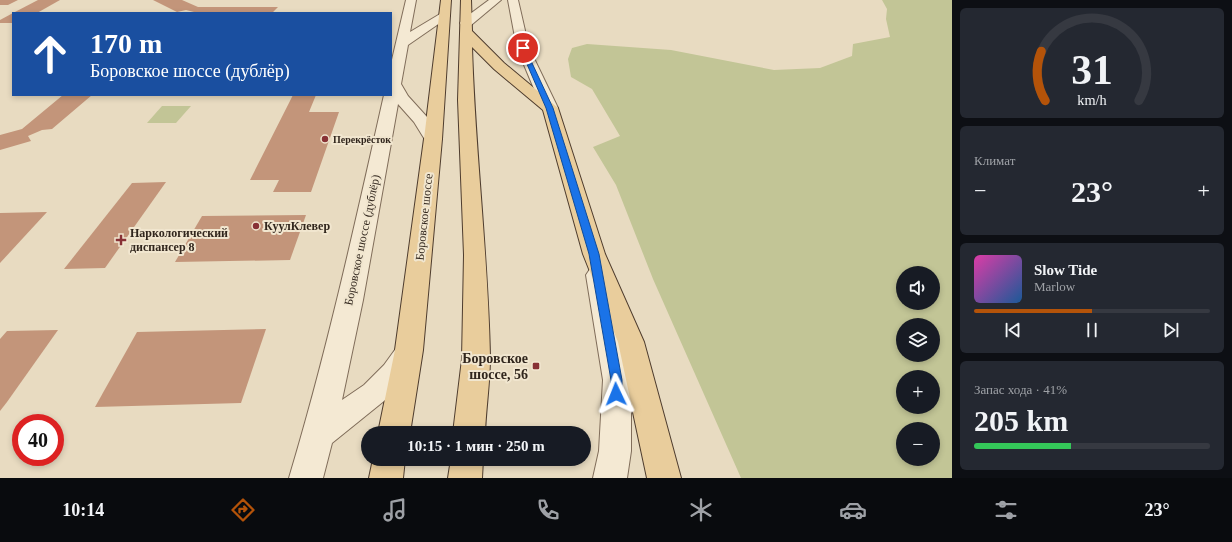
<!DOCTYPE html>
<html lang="ru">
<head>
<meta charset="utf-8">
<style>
	body { margin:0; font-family:"Times New Roman",serif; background:#242831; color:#f1f3f6; height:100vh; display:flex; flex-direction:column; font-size:15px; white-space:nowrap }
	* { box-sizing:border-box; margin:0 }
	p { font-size:13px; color:#9ea1a6 }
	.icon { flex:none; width:22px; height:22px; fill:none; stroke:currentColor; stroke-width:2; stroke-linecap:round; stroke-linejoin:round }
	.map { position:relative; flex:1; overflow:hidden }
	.details { display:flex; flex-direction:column; gap:8px; padding:8px; background:#0d0f14; width:280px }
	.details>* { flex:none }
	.hud { position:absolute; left:12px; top:12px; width:380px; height:84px; border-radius:0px; box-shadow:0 2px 6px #0003; background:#1a4fa0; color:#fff; overflow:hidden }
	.fabs { position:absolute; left:896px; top:266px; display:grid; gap:8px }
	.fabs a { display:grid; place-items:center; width:44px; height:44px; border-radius:50%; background:#171b24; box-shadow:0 2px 6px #0003; font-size:20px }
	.speed { position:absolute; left:12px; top:414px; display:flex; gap:8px; font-size:20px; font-weight:700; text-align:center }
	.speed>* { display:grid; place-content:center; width:52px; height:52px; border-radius:50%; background:#171b24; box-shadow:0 2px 6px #0003; line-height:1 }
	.speed .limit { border:6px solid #d22; background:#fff; color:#111 }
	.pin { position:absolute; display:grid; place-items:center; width:34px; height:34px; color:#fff; margin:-17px; border:2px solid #fff; border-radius:50%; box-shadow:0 1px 4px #0007 }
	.me { position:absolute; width:44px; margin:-22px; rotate:358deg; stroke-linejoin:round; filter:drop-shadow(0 0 3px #0008) }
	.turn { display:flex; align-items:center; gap:14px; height:84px; padding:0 12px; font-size:18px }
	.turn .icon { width:52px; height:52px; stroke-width:2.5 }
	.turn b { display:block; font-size:28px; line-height:34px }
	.big { font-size:30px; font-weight:700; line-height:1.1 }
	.details .tile { flex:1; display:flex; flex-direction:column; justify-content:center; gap:6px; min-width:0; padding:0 14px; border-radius:6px; background:#242831 }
	.details .dial { align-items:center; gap:0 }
	.dial svg { height:104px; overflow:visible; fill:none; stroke:#363941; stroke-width:7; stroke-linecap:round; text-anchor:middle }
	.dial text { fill:#f1f3f6; stroke:none }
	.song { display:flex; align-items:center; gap:12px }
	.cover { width:48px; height:48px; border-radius:6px; background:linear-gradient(135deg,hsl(320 70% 55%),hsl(210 70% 35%)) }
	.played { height:4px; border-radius:2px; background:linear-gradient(90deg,#b45309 50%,#363941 50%) }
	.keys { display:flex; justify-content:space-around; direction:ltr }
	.heat { display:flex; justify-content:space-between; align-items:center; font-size:22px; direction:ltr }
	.charge { height:6px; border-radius:3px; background:linear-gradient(90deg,#34c759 41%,#363941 0) }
	.trip { position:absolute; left:361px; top:426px; width:230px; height:40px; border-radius:20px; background:#171b24; box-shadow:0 2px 6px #0003; font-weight:700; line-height:40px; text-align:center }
	.menu { display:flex; height:64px; justify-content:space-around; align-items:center; background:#090b0e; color:#9ea1a6 }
	.menu .icon { width:28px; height:28px }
	.menu .current { color:#b45309 }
	.menu b { font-size:18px; color:#f1f3f6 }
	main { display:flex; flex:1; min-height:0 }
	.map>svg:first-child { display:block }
	.green { fill:#c2c596; fill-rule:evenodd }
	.building { fill:#c3957a }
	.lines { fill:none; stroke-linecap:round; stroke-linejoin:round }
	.minor-casing { stroke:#806d5a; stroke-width:2 }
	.major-casing { stroke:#4e3c2e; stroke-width:2 }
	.minor { fill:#f4e9d3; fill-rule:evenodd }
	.major { fill:#e9cd9c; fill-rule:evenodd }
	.route { fill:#1a73e8; stroke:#114b97 }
	.poi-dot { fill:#883135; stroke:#f1e6cf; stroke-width:1.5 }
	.labels { text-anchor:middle; stroke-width:4; stroke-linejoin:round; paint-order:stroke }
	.far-poi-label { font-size:10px; font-weight:bold; fill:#31261d; stroke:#f1e6cf; text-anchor:start }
	.street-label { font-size:12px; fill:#31261d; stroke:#f1e6cf }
	.poi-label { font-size:12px; font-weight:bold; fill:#31261d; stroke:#f1e6cf; text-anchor:start }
	.near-poi-label { font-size:14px; font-weight:bold; fill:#31261d; stroke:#f1e6cf; text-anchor:end }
</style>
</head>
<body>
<main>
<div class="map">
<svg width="952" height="478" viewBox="0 0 952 478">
	<rect width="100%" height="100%" fill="#e8dbc1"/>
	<g class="green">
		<path d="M882,0H952V478H741L653,279L616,185L593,147L620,136L592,89L571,77L568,59L572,48L587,44L671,50L774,70L820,68L852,56L853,44L890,37L886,19L887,9ZM903,273H933V303H903ZM903,325H933V355H903ZM903,377H933V407H903ZM903,429H933V459H903Z"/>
		<path d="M162,106H191L176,123H147Z"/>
	</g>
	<g class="building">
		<path d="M0,0H18L8,5H0Z"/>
		<path d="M38,0H60L37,13H13Z"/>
		<path d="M153,0H182L198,7H278L272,13H192L194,12L186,10L177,12Z"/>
		<path d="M13,13V23H0V20Z"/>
		<path d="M63,95H92L52,129L42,130L28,136L31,141L0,150V135L22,129Z"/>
		<path d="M293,95H316L309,112H339L311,192H273L279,180H250Z"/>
		<path d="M166,182L105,268L64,269L132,183Z"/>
		<path d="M47,212L0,263V213Z"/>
		<path d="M306,215L290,260L175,262L202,216Z"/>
		<path d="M266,329L241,403L95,407L137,332Z"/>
		<path d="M58,330L7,402L0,411V339L7,331Z"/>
	</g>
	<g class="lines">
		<defs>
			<g id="minor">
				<path d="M406,0H416L410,32L440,14H448L450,16L408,45L401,84L408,96L427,117L442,139L439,143L433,144L427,143L414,122L398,104L363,300L342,400L364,385L384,365L397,347L407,343L417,347L421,354L404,381L384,401L332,443L323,478H289C327,352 355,224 384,95H391V64Z"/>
				<path d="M489,0H501L470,26H462L460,23L462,20Z"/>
				<path d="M508,0H518L529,48L558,108L556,111L550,113L544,111L542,108L517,48Z"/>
				<path d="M598,267L606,269L610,275L631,380V451L627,478H593L599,451L603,380L586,275L590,269Z"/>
			</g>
			<g id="major">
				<path d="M441,0H451L442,139L423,350L410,433H378L395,350L424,139Z"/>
				<path d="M461,0H471L472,31L504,63L558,108L605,254L644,342L681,478H647L618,342L583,254L543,110L494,69L472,47C475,151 488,253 490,357C490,382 486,408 485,433H453L462,359L464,255L458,100Z"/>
				<path d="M373,459H405L403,478H369Z"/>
				<path d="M451,459H483L482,478H448Z"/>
			</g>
		</defs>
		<use href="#minor" class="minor-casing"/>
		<use href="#major" class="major-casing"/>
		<use href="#minor" class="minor"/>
		<use href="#major" class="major"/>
	</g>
	<path class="route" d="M523,46L525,48L553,108L599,254L622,380V394L620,398L616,399L612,398L610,394L611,380L589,254L546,108L520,48Z"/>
	<g class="poi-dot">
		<circle cx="325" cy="139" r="4"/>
		<circle cx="256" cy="226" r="4"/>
		<path d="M119 234h4v4h4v4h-4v4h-4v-4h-4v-4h4z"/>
		<rect x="532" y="362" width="8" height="8" rx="2"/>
	</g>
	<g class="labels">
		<g class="far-poi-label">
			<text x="333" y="143">Перекрёсток</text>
		</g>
		<g class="street-label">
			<text transform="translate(424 217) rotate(-84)" y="4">Боровское шоссе</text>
			<text transform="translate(362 240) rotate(-78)" y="4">Боровское шоссе (дублёр)</text>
		</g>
		<g class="poi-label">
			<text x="264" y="230">КуулКлевер</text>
			<text x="130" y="237">Наркологический<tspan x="130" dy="14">диспансер 8</tspan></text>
		</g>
		<g class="near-poi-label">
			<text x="528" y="363">Боровское<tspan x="528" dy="16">шоссе, 56</tspan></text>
		</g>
	</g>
</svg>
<div class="fabs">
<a><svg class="icon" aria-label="sound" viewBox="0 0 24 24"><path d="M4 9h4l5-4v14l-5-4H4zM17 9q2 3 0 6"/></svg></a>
<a><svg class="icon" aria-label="layers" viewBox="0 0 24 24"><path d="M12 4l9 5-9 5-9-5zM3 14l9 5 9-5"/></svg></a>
<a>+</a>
<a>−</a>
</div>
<div class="speed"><div class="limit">40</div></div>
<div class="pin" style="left:523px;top:48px;background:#d93025"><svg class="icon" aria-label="arrive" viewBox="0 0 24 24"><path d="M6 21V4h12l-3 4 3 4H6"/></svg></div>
<svg class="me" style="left:616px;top:394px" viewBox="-20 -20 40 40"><path d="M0-17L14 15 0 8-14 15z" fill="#1a73e8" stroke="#fff" stroke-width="4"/></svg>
<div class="trip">10:15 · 1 мин · 250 m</div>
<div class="hud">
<div class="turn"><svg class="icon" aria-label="ahead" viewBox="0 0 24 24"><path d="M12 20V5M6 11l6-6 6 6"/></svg><div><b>170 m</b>Боровское шоссе (дублёр)</div></div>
</div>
</div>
<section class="details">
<div class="tile dial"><svg viewBox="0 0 100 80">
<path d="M14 69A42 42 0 1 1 86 69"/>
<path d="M14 69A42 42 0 0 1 11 31" stroke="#b45309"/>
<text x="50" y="56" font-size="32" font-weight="700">31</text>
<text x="50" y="72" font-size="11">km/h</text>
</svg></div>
<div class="tile"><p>Климат</p>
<div class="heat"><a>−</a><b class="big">23°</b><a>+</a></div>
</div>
<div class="tile">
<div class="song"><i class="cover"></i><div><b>Slow Tide</b><p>Marlow</p></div></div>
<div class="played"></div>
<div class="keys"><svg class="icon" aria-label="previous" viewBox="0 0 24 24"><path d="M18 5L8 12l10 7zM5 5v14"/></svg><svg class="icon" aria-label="pause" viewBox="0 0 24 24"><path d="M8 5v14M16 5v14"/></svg><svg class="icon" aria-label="next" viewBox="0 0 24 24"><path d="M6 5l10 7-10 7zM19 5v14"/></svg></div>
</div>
<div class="tile"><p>Запас хода · 41%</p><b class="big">205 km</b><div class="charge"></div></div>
</section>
</main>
<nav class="menu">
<b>10:14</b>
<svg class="icon current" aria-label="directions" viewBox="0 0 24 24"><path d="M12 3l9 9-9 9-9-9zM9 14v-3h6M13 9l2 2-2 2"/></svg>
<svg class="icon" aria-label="music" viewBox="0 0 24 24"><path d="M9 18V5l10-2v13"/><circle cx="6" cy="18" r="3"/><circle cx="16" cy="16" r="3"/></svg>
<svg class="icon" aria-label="phone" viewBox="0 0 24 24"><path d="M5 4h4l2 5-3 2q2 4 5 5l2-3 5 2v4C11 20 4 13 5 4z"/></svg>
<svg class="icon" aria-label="climate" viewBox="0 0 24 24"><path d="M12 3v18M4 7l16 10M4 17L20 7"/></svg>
<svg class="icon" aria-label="car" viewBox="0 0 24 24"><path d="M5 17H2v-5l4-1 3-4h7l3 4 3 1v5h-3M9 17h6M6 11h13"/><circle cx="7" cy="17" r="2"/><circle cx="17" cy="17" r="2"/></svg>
<svg class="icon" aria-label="filters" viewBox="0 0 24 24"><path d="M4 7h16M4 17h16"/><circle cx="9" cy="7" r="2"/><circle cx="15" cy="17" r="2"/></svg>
<b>23°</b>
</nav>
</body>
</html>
